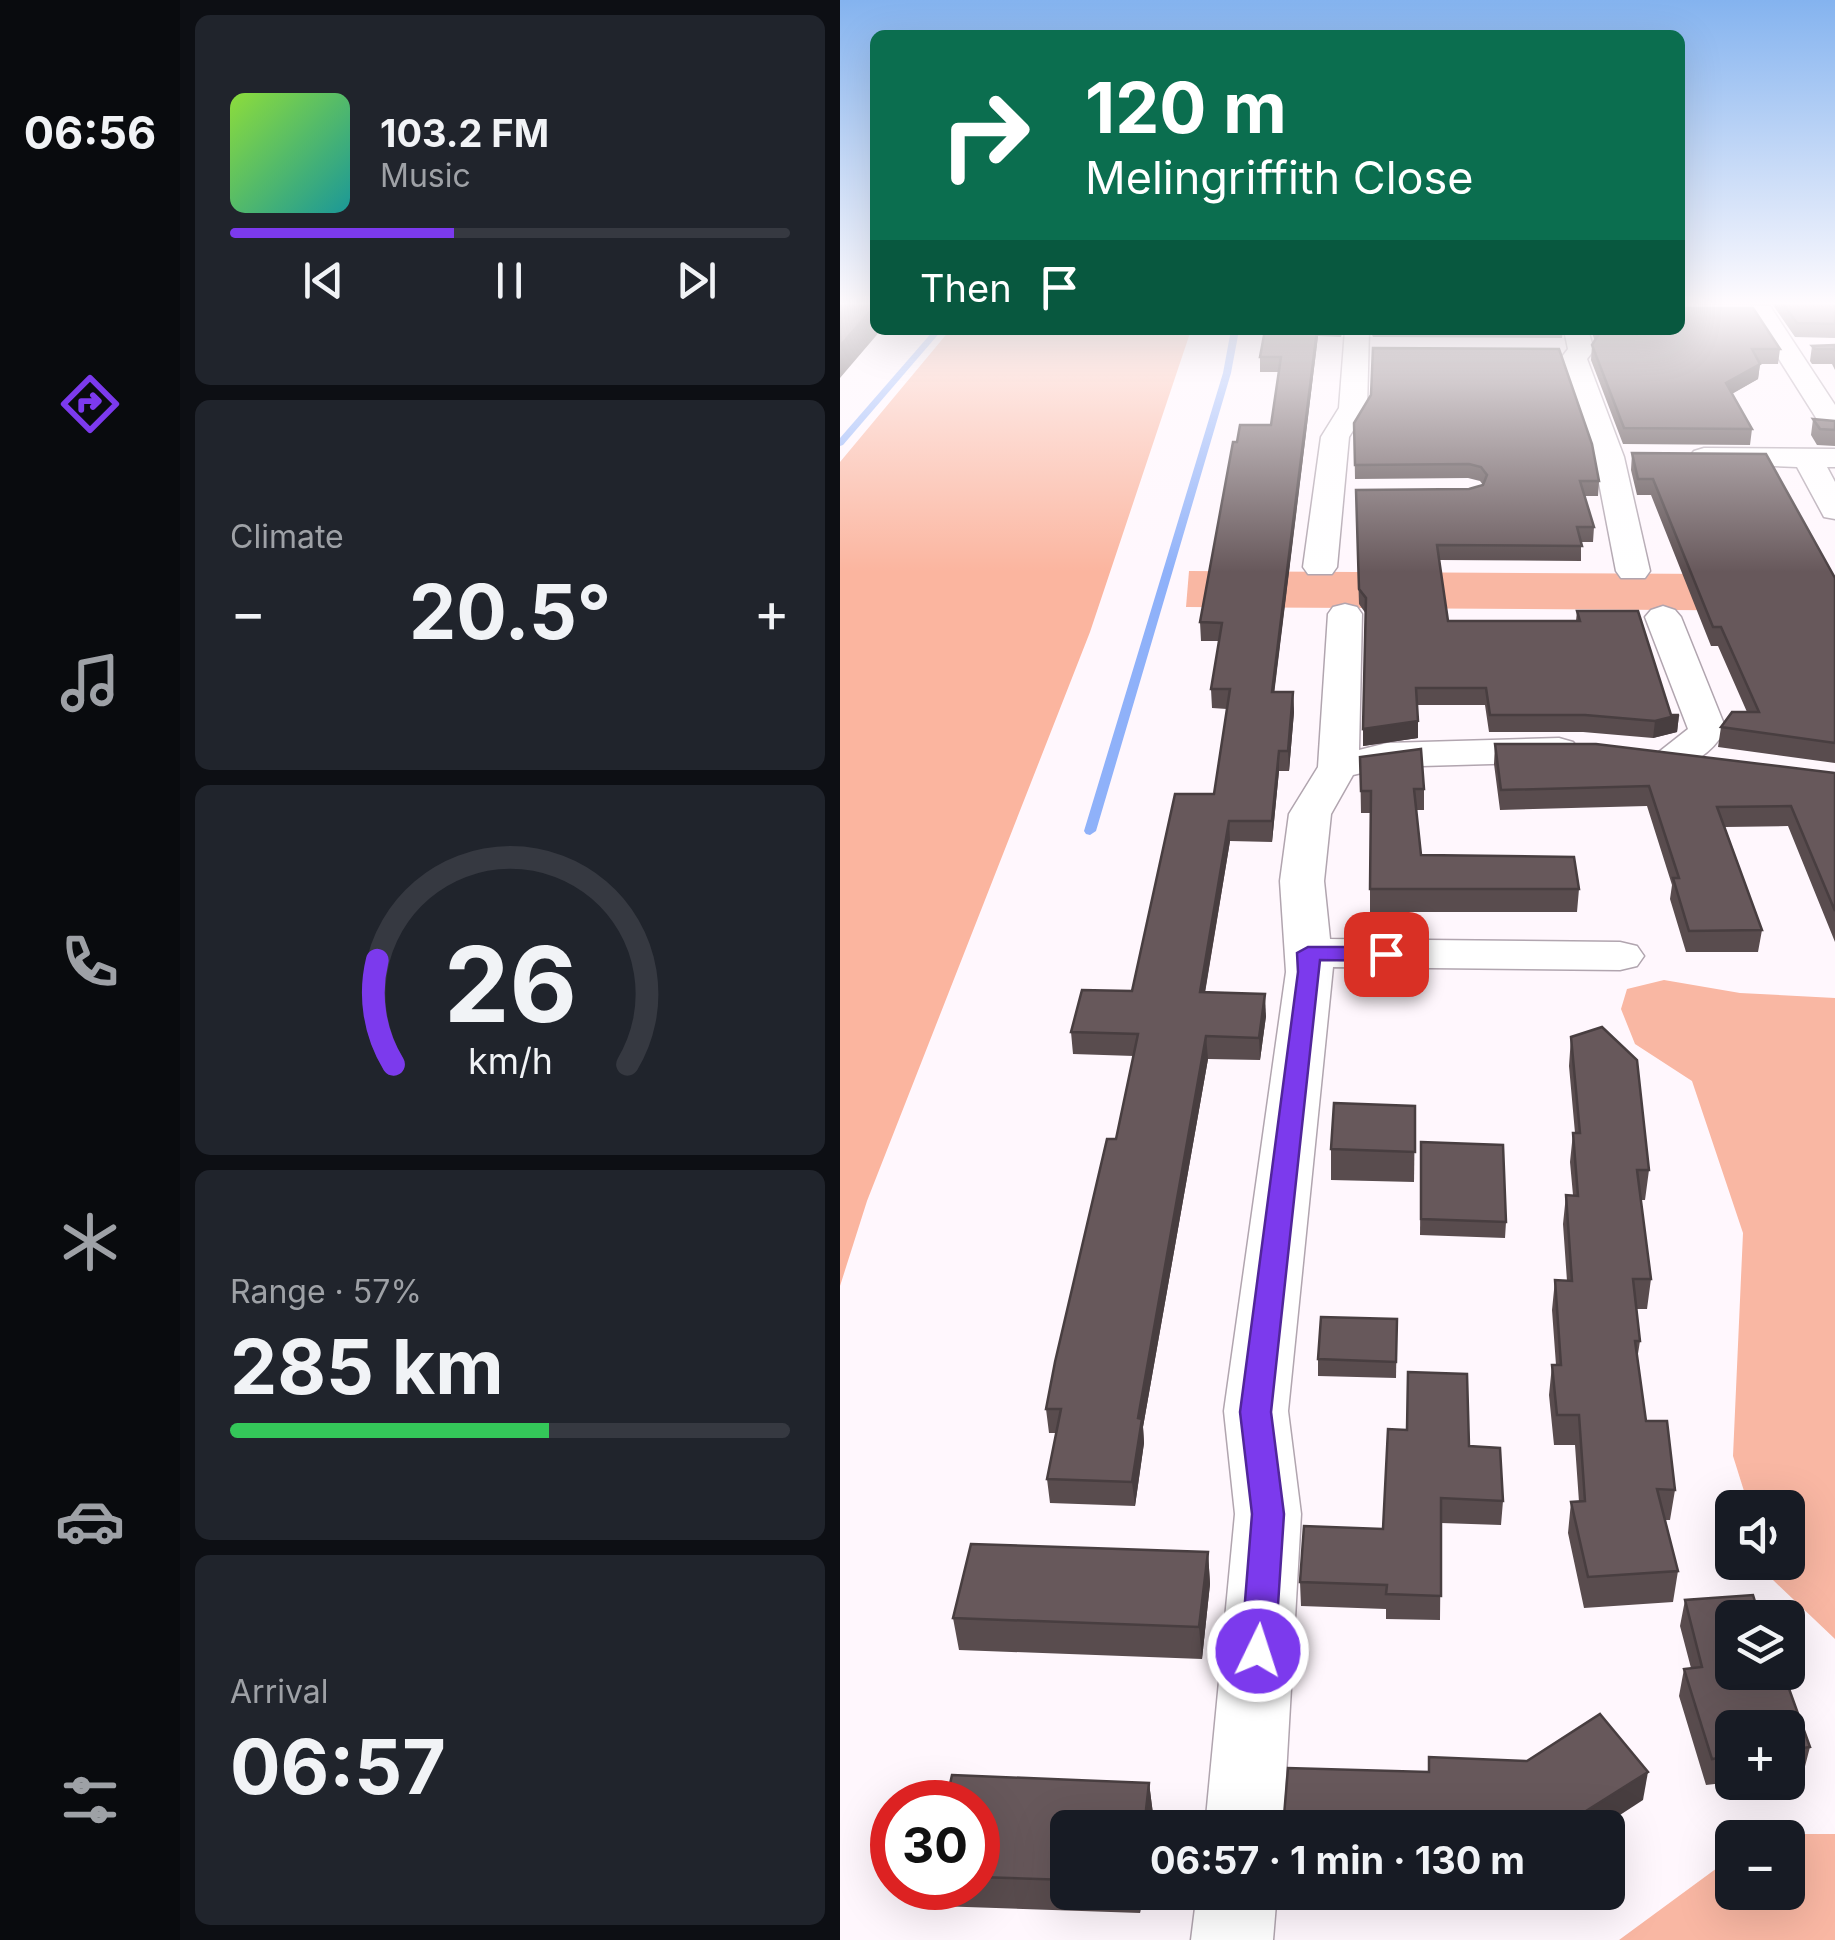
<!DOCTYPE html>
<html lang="en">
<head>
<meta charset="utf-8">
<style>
	body { margin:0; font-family:Inter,sans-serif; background:#20242c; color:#f1f3f6; height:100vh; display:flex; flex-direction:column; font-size:38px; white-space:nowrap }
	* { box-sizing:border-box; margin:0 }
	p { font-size:32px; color:#9ea1a6 }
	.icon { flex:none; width:55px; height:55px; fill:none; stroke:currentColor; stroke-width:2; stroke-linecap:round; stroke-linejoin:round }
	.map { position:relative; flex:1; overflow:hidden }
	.panel { display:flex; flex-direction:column; gap:15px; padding:15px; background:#0d0f14; width:660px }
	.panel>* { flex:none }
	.guide { position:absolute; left:30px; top:30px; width:815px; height:305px; border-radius:15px; box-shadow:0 10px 40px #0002; background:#0b6e4f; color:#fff; overflow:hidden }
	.controls { position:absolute; left:875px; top:1490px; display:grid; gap:20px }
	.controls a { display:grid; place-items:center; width:90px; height:90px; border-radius:15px; background:#171b24; box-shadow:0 10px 40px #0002; font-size:50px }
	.speed { position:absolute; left:30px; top:1780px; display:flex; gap:20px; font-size:50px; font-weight:700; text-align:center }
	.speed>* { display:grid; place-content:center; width:130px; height:130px; border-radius:50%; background:#171b24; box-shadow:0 10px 40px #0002; line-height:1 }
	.speed .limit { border:15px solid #d22; background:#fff; color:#111 }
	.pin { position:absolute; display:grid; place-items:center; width:85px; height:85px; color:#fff; margin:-42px; border-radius:20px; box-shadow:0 5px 15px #0006 }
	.me { position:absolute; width:110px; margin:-55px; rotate:4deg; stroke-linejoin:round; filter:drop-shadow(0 0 8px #0008) }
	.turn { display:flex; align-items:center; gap:35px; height:210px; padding:0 50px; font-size:45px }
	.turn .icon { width:130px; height:130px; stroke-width:2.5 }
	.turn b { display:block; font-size:70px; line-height:85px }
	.then { display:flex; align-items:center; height:95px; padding:0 50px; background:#0003; gap:20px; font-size:38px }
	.big { font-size:75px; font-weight:700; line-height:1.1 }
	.panel .widget { flex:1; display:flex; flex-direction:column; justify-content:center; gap:15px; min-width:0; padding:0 35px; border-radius:15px; background:#20242c }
	.panel .dial { align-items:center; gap:0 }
	.dial svg { height:260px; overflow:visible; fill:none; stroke:#363941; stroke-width:7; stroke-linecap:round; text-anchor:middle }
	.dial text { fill:#f1f3f6; stroke:none }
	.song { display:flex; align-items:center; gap:30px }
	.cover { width:120px; height:120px; border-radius:15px; background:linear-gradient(135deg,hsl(90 70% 55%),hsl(180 70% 35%)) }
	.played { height:10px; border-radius:5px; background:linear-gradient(90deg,#7c3aed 40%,#363941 40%) }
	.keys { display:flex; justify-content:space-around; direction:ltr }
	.heat { display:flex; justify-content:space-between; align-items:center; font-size:55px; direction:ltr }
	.charge { height:15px; border-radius:8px; background:linear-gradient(90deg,#34c759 57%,#363941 0) }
	.trip { position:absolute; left:210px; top:1810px; width:575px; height:100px; border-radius:15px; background:#171b24; box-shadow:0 10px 40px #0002; font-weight:700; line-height:100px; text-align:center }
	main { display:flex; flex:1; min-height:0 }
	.menu { display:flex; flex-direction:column; width:180px; justify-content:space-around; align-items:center; background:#090b0e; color:#9ea1a6 }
	.menu .icon { width:70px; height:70px }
	.menu .selected { color:#7c3aed }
	.menu b { font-size:45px; color:#f1f3f6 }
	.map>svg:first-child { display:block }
	.green { fill:#f9b7a3 }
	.forest { fill:#fbb59f }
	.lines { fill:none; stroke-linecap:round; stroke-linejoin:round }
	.stream { fill:#8fb1f9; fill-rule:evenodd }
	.minor-casing { stroke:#b1a5af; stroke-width:3 }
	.minor { fill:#fff; fill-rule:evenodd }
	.wall { fill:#594c4e }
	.shaded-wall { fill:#483e40 }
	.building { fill:#67585b; stroke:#483e40; stroke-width:2.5 }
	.route { fill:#7c3aed; stroke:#51269a; stroke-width:2.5 }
</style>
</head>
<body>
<main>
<nav class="menu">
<b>06:56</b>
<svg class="icon selected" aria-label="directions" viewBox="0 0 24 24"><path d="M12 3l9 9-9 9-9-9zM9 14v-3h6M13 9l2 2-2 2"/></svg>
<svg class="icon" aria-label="music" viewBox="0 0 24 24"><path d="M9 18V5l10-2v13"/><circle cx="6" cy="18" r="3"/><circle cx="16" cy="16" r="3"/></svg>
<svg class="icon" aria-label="phone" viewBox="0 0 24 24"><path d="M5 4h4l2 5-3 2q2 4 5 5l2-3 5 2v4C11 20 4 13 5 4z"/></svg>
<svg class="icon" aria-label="climate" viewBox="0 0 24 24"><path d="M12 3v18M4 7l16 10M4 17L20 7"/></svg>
<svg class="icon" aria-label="car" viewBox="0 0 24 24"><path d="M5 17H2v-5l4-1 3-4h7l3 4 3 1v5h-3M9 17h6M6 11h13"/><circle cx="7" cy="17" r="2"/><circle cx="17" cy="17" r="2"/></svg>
<svg class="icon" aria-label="filters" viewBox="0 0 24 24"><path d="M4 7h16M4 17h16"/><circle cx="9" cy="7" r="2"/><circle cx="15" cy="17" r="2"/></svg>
</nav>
<section class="panel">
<div class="widget">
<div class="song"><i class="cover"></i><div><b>103.2 FM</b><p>Music</p></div></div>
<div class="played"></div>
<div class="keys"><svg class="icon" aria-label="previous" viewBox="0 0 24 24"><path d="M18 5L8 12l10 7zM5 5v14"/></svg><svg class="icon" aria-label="pause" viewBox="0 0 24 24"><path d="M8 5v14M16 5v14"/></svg><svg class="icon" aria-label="next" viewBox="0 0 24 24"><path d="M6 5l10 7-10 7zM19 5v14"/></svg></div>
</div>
<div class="widget"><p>Climate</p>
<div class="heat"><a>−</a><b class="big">20.5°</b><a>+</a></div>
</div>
<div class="widget dial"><svg viewBox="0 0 100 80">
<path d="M14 69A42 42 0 1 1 86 69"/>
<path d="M14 69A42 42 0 0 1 9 37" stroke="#7c3aed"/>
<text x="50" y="56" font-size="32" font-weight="700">26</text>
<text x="50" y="72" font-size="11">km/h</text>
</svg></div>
<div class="widget"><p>Range · 57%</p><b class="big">285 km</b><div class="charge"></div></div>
<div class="widget"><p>Arrival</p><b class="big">06:57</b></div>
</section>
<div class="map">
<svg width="995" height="1940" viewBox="0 0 995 1940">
	<rect width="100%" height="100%" fill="#fff7fd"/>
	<g class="green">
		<path d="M349,571L879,574L995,579V611L346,607Z"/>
		<path d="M824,980L900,993L995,998V1639L933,1580L927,1563L948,1562V1508L909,1507L893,1456L903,1233L852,1081L795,1044L781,1009L787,989Z"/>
		<path d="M925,1834H995V1940H779L892,1857V1892H948V1838L920,1837Z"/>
	</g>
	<path class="forest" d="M110,330H351L250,632L27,1201L0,1286V462Z"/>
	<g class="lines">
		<g class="stream">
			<path d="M94,330H102L3,445L0,446V438Z"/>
			<path d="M391,330H399L391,373L256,831L250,835L246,834L244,831L383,373Z"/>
		</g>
		<defs>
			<g id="minor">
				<path d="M840,304L930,306L995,405V434L985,432L913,318H840Z"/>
				<path d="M505,330H529L527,408L509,437L497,567L492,574H468L463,567L481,437L499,408Z"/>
				<path d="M724,330H748L754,350L747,359L784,457L810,571L805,578H781L776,571L754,457L721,358L728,349Z"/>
				<path d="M864,448L995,449V467H987L995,482V519L984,517L957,467L854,463L849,457L854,451Z"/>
				<path d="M505,604L517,607L522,614L519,750L547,743L719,738L733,742L739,750L733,758L719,762L547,767L513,775L491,814L484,881L490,939L780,942L797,946L804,956L797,966L780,970L493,967L448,1411L461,1514L443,1828H365L395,1514L384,1411L446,972L440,881L449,814L478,767L488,614L493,607Z"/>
				<path d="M823,606L835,610L841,617L886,729C872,753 850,771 821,763L815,755L848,729L805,617L811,610Z"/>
				<path d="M357,1892H437L433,1940H351Z"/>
			</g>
		</defs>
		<use href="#minor" class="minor-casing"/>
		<use href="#minor" class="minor"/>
	</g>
	<g class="wall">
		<path d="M840,301H995V338L955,337L931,302Z"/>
		<path d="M425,330H503L501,337L478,336L434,692H453L454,712L449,771H439L432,842L390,841L365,993L426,1016L420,1060L368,1059L303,1427L304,1443L295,1506L210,1503L207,1479L216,1433H209L206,1409L276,1139L294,1056L233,1054L231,1032L292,991L374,794L387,709L372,708L371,689L379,641H361L360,622L397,442L431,425L439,372H420V357Z"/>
		<path d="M530,330H723L722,338L533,337Z"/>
		<path d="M751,330H840L940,349L938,364H920L918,379L892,394L912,429L910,445L783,444L751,360L752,345L755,341Z"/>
		<path d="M995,345V370L992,364H972L970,361L972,346Z"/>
		<path d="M973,419L995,421V446L977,445L971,435Z"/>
		<path d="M514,423L759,481L758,496H744L754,527L753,542H741V561L599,560L608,621H736L737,611L831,715H839L837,732L813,738L743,732H649L645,705H577L578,738L523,746L526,614L519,604L516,505L629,489L643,485L640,481L628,478L515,479Z"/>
		<path d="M792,453L995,578V763L878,747L881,727L907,712L878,646H871L811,495H797L791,470Z"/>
		<path d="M655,744L995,773V942L948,826L885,827L922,930L918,952H846L830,899L832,885L807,806L660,810L654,764Z"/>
		<path d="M520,757L584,789V810H576L581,855L739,889L737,912H530V813H521Z"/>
		<path d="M731,1037L809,1170L805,1200H801L811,1279L807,1309H796L800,1341L797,1360L806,1421L835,1490L830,1520H825L838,1571L833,1602L744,1608L728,1533L731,1502H739L735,1445H714L709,1395L712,1365H716L712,1310L715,1280L727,1281L723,1224L726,1195H733L730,1162L733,1133H735L729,1066Z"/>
		<path d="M575,1106L574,1182L491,1180V1149Z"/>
		<path d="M581,1142L666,1222L665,1238L580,1235Z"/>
		<path d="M557,1319L556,1378L478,1376V1359Z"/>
		<path d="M629,1446L663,1501L661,1525L601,1523L600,1620L546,1619V1609L461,1606L460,1582L543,1529Z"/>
		<path d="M368,1552L370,1584L362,1659L119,1650L113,1618Z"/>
		<path d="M845,1600L892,1618L970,1747L963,1774L948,1775V1728H892V1782L866,1785L839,1696L844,1669L851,1668L840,1626Z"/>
		<path d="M309,1783L313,1814L311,1828H228V1892H303L300,1913L97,1906L92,1888H138V1802Z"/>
		<path d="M441,1892H544V1899L441,1897Z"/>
	</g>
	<g class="shaded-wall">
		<path d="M35,306V330H41L0,378V346Z"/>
		<path d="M477,330L478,336L432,711V692Z"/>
		<path d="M920,364L918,379L884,398L886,383Z"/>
		<path d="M453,692L454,712L449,771L448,751Z"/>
		<path d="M839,715L837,732L813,738L815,721Z"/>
		<path d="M578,721V738L523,746V729Z"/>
		<path d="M439,751V771L432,842V821Z"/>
		<path d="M389,821L390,841L361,1015L360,992Z"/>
		<path d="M425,994L426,1016L420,1060L419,1038Z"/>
		<path d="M366,1036L368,1059L303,1427L304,1443L295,1506L292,1482L298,1418Z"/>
		<path d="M368,1552L370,1584L362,1659L359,1627Z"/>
		<path d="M808,1772L803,1800L760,1828H719Z"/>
		<path d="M309,1783L313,1814L311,1828H304Z"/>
		<path d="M298,1892H303L300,1913Z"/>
	</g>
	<g class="building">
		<path d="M0,301H35V306L0,346Z"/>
		<path d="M941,301H995V324L957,323Z"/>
		<path d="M840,306L842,308H913L940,349H912L920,364L886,383L912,429L784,428L752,345L759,334L757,330H840Z"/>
		<path d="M425,330H477L432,692H453L448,751H439L432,821H389L360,992L425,994L419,1038L366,1036L298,1418L302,1419L292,1482L207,1479L221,1409H206L215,1362L267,1139H276L298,1034L231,1032L242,990L292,991L335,794H374L390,689H371L382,623L360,622L393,442H397L400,425H431L441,357H420Z"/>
		<path d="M995,345V351L994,349H975L972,346Z"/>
		<path d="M533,348L719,349L752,444L759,481H740L754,527H737L742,546L597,545L608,621H740L737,611H798L831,715H839L815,721L745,715H650L646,688H576L578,721L523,729L526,598L519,589L516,490L629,489L643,485L647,475L641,467L629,464L515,465L514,423L531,395Z"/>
		<path d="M973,419L995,421V430L980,429Z"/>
		<path d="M792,453L926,454L995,578V743L881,727L892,712H919L881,627H873L813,479H798Z"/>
		<path d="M655,744H756L995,773V911L951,806L877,807L922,930L849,931L833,878H839L809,786L661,790Z"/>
		<path d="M581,749L584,789H574L581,855L734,857L739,889H530L531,791H521L520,757Z"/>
		<path d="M762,1027L797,1060L809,1170H797L811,1279H793L800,1341H795L806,1421H827L835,1490L817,1489L838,1571L748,1577L731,1502L745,1501L739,1415H717L712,1365H721L715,1280L732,1281L726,1195L738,1196L733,1133H740L731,1037Z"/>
		<path d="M494,1103L575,1106V1152L491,1149Z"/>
		<path d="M581,1142L663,1145L666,1222L581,1219Z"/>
		<path d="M481,1317L557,1319L556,1362L478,1359Z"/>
		<path d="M568,1372L627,1374L629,1446L660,1448L663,1501L601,1498V1596L546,1594L547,1585L460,1582L464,1526L543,1529L548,1429L567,1430Z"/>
		<path d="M131,1544L368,1552L359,1627L113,1618Z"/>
		<path d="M913,1595L920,1618H892V1672H943L970,1747L948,1750V1728H892V1756L872,1759L844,1669L862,1667L845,1600Z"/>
		<path d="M760,1714L808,1772L719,1828H443L448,1768L589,1772V1757L687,1761Z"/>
		<path d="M112,1775L309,1783L304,1828H228V1880L138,1877V1802H106Z"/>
	</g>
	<linearGradient id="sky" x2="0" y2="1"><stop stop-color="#84b3ef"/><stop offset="0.53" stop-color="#fffbfe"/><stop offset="1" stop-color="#fffbfe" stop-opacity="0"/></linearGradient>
	<rect width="995" height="572" fill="url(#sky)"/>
	<path class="route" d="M468,947H546L557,954L546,961L480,960L431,1412L444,1514L435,1651L430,1662L418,1666L406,1662L401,1651L412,1514L400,1412L458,972L457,953Z"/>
</svg>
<div class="controls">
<a><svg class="icon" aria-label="sound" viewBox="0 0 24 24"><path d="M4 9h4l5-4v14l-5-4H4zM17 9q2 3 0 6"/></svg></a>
<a><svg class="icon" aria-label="layers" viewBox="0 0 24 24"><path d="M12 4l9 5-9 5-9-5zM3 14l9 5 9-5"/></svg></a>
<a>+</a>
<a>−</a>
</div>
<div class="speed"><div class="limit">30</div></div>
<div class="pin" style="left:546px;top:954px;background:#d93025"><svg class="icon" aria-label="arrive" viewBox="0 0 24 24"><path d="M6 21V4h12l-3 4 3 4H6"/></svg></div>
<svg class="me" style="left:418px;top:1651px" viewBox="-20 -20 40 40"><circle r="17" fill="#7c3aed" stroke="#fff" stroke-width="3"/><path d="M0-11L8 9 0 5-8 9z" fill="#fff"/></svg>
<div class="trip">06:57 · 1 min · 130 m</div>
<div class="guide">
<div class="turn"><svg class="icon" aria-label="right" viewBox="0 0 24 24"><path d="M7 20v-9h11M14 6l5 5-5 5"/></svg><div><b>120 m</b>Melingriffith Close</div></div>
<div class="then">Then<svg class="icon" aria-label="arrive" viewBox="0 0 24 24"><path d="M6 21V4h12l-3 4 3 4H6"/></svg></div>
</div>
</div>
</main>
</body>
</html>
